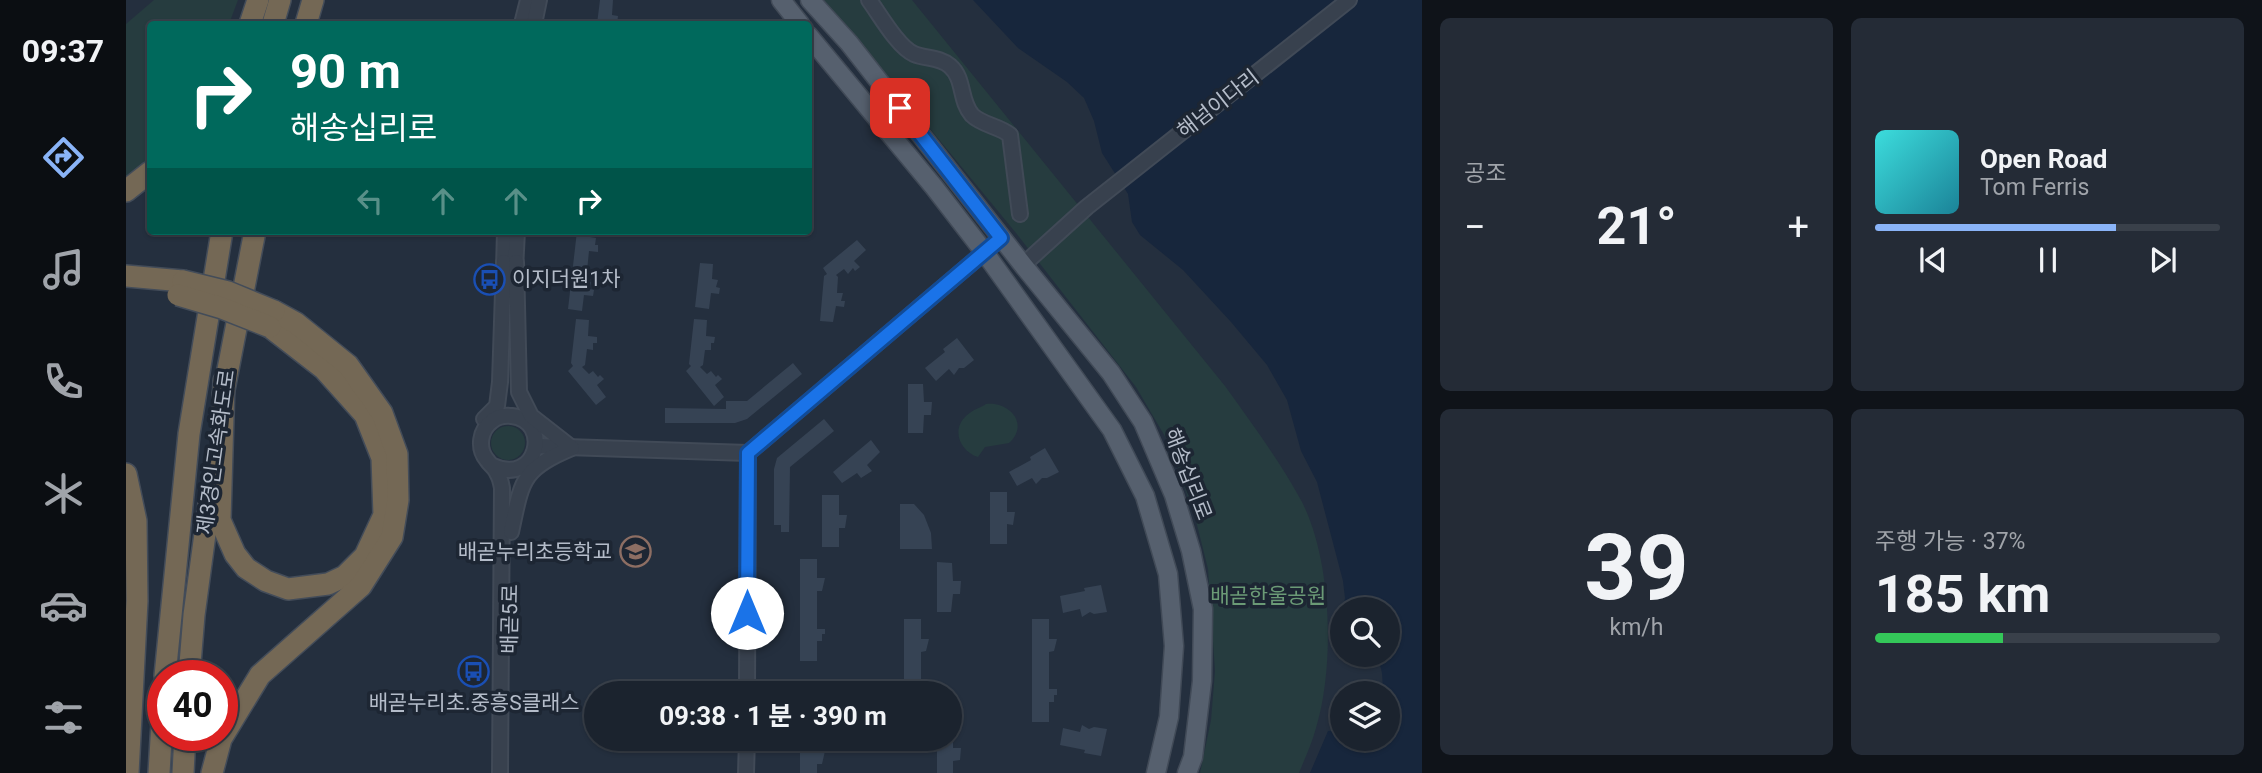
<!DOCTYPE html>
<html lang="ko">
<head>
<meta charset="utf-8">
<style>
	body { margin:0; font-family:Roboto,"Noto Sans KR",sans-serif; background:#242b36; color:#f1f3f6; height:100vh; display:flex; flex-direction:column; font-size:26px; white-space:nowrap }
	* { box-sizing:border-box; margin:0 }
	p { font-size:23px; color:#a0a4aa }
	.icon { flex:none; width:38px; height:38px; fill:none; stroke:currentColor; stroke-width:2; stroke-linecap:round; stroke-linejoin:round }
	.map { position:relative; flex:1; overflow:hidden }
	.drawer { display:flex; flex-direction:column; gap:18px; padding:18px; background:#0f1319; width:840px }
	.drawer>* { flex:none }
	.banner { position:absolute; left:21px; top:21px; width:665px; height:214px; border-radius:7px; box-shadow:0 2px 5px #0004,0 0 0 2px #39404a; background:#00695c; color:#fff; overflow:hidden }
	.controls { position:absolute; left:1204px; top:597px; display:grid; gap:14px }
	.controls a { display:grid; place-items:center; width:70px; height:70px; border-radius:50%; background:#1b232e; box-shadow:0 2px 5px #0004,0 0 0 2px #39404a; font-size:35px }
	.speed { position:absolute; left:21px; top:660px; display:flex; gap:14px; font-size:35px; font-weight:700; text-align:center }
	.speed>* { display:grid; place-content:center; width:91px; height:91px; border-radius:50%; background:#1b232e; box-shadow:0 2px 5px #0004,0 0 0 2px #39404a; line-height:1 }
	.speed .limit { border:10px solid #d22; background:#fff; color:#111 }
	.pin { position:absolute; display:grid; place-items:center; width:60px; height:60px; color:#fff; margin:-30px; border-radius:14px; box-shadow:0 4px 10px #0006 }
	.me { position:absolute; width:77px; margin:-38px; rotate:0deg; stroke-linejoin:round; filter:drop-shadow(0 0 5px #0008) }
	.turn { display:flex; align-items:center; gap:24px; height:147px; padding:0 28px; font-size:32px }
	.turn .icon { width:91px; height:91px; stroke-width:2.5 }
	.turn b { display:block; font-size:49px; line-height:60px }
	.lanes { display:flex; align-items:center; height:66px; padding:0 28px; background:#0003; justify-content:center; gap:35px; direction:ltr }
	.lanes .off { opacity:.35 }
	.big { font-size:52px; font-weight:700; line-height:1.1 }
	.drawer .tile { flex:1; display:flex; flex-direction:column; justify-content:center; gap:10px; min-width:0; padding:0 24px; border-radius:10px; background:#242b36 }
	.drawer .dial { align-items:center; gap:0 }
	.dial b { font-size:91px; line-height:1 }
	.song { display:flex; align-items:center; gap:21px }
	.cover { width:84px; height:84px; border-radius:10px; background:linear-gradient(135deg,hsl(180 70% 55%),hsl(190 70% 35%)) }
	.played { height:7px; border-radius:4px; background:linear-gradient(90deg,#8ab4f8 70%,#39404a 70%) }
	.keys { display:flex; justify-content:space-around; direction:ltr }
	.heat { display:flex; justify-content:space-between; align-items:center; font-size:38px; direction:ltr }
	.charge { height:10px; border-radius:5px; background:linear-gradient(90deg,#34c759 37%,#39404a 0) }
	.drawer .tiles { flex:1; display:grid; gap:18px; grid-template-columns:repeat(2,1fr) }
	.trip { position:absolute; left:458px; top:681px; width:378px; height:70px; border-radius:35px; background:#1b232e; box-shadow:0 2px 5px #0004,0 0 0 2px #39404a; font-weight:700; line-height:70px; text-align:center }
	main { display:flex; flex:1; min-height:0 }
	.dock { display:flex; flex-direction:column; width:126px; justify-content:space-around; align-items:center; background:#0b0e12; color:#a0a4aa }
	.dock .icon { width:49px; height:49px }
	.dock .on { color:#8ab4f8 }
	.dock b { font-size:32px; color:#f1f3f6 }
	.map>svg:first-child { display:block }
	.green { fill:#263c3f }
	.water { fill:#17263c }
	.building { fill:#364354 }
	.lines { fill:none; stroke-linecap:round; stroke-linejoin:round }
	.minor-casing { stroke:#414a57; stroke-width:18 }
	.major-casing { stroke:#414a57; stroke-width:21 }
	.highway-casing { stroke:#434c59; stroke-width:24 }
	.minor { stroke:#38414e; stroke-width:14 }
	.major { stroke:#56606e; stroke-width:18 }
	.highway { stroke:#746855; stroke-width:21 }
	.highway-bridge-casing { stroke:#434c59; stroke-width:24; stroke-linecap:butt }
	.highway-bridge { stroke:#746855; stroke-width:21 }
	.route-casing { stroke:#114b97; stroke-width:18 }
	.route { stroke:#1a73e8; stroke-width:12 }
	.labels { text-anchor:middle; stroke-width:7; stroke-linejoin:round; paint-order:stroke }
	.street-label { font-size:21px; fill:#b4bcc9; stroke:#1d2633 }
	.poi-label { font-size:21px; fill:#b4bcc9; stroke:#1d2633; text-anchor:start }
	.park-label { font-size:21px; fill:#6b9a76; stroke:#1d2633 }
</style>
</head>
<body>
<main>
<nav class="dock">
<b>09:37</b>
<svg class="icon on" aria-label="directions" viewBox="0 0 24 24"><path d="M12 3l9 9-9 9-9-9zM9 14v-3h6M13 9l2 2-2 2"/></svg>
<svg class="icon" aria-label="music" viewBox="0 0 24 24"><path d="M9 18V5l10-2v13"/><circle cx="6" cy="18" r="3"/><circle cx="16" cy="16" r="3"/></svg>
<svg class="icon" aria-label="phone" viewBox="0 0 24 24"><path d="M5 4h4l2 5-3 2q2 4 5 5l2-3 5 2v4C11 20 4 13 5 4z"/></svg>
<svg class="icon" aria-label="climate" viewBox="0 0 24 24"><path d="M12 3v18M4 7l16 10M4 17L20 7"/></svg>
<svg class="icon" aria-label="car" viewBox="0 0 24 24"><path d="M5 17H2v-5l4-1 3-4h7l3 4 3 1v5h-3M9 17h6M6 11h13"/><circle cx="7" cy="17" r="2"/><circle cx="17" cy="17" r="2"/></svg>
<svg class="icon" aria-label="filters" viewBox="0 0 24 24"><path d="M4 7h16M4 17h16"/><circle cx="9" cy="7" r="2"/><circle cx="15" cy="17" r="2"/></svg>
</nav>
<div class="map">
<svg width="1296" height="773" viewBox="0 0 1296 773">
	<rect width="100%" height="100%" fill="#242f3e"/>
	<g class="green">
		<path d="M28,0H112L103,24H24V161L0,184V24Z"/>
		<path d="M698,0H786L1099,386C1126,424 1154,461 1176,502C1206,561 1209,665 1190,728C1186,743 1179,758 1173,773H1074L1085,720L1089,671L1082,569L1070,521L1044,445L1010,387L890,233Z"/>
		<path d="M860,404C883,401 904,424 883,443L859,447L852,457C834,451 825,430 840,416C846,410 854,408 860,404Z"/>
		<circle cx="382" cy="443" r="17"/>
	</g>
	<path class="water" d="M847,0H1296V773H1184L1202,731L1216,730V738H1262V693H1256C1257,679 1258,663 1245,655L1262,654V609H1217L1219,598L1217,581L1191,482L1175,451L1161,400L1141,365L1105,322L1057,270L1014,235L1006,222L1002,194L976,153L968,121L958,98L941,82L892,48Z"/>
	<g class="building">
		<path d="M474,0H487L486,15L492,16L491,24H471Z"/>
		<path d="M451,231H465L464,237L470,238L469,245H472V252L463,251L460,281L465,282L464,289L468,290L467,296L458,295L456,311L442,309Z"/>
		<path d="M731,240L740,250L728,261L734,267L729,271L727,268L722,274L718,269L710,275L712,277L711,293H717L715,301H719L718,307L710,306L707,322L694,321L698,276L701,274L697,268Z"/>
		<path d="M574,263L587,264L586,279L592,280L590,287L594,288L593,294L585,293L583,309L569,307Z"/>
		<path d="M450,319L463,320L462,336L471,337V343H467V350L461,349L459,365L456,367L463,374L467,371L472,377L474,375L478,379L471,385L480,397L470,405L442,371L447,366L445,363Z"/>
		<path d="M568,319L581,320L580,336L589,337L588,343H585V350H579L577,365L574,367L581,374L585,371L590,377L592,375L596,379L589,385L598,397L588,406L560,371L565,366L563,364Z"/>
		<path d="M831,338L848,360L838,368H833L828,375L823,369L810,381L799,368L819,352L817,349Z"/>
		<path d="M667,363L676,374L621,419L609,423H539V408L600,409V401H621Z"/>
		<path d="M782,384H797L798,402H806L805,415H798L797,433H782Z"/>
		<path d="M698,419L708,431L664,467L663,532H655V525H648V469L651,458Z"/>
		<path d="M745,440L754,452L741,465L746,471L735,478L731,473L716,483L707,472Z"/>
		<path d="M919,448L933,472L921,478H916L910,484L906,478L891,486L883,472L905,460L904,457Z"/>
		<path d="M864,492H881V512H889L887,525L881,524V544H864Z"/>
		<path d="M696,495H713V515H721L719,528H713V547H696Z"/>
		<path d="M774,504H788L798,515L805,533L806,549H774Z"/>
		<path d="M674,559H691V578H699L696,591H691V629H699V634H696V641H691V661H674Z"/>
		<path d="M811,562L826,563L827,581H835L834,594H827L825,612H811Z"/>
		<path d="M975,585L981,612L968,614L964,612L956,617L954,609L937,613L934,596L959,591L958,588Z"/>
		<path d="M778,619H795V639H803L800,651L795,652V689L803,690V693H778Z"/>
		<path d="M906,619H923V639H931L928,651L923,652V689H931V695H928V702H923V722H906Z"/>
		<rect x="674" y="681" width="17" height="12"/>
		<path d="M956,725L963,729L968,727L981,729L975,756L958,753L959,750L934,745L937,728L954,732Z"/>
		<path d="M824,734H827V748H835L834,760L827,761V773H811V738H824Z"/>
		<path d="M674,738H691V751H699L696,764H691V773H674Z"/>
	</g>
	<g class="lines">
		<defs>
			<g id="minor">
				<path d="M743,0C754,15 772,47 788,54C800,59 814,57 824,66C839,79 833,100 846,115C856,125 873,126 884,135L894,214"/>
				<path d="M396,24L402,0"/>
				<path d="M408,24L413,0"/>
				<path d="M897,265L961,207L1223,0"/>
				<path d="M378,268L379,231"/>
				<path d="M389,270L391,231"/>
				<path d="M358,419L371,406L374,382L378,262"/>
				<path d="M410,446L622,453"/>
				<path d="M367,466C412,486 426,421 386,416C379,415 372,416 366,421C354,430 351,448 361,460C364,465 369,467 371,473C374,477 375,483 376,488L374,773"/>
				<path d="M385,532C396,481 395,469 446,448L405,416L393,392L390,262"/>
				<path d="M621,693L622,453L875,238"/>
				<path d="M620,773L621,738"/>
			</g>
			<g id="major">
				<path d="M655,0L674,24"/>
				<path d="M684,0L723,43L897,265L985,373L1017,422L1048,495L1065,551L1077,609L1076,681L1067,757L1061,773"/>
				<path d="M682,35L808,187L859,253L986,430L1019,496L1042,574L1048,646L1043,717L1030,773"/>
			</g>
			<g id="highway">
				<path d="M124,24L132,0"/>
				<path d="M147,24L154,0"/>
				<path d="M180,24L187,0"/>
				<path d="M0,191L24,172"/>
				<path d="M0,276L57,281"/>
				<path d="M98,381L94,520L109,554L120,568L140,581L162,589L202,584L219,576L239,556L258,515L256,458L239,415L198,369L144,327"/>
				<path d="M97,395L129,231"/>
				<path d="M0,474L10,521L11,601L2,773"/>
				<path d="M39,676L63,434L96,231"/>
				<path d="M63,676L68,615L84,497"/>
				<path d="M33,773L37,706"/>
				<path d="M57,773L59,735"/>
				<path d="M86,773L95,739L134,675L235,586L266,537L272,500L271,454L256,413L222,365L170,323L148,311"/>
			</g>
		</defs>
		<use href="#minor" class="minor-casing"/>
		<use href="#major" class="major-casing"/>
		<use href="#highway" class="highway-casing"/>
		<use href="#minor" class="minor"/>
		<use href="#major" class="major"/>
		<use href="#highway" class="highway"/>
		<defs>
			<g id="highway-bridge">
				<path d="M57,281L102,292L148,311"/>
				<path d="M52,295L96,308L144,327"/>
			</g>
		</defs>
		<use href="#highway-bridge" class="highway-bridge-casing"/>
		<use href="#highway-bridge" class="highway-bridge"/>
	</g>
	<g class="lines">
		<defs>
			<path id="route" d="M621,613L622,453L875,238L774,108"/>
		</defs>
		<use href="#route" class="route-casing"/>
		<use href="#route" class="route"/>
	</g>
	<defs>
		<symbol id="bus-ring" viewBox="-11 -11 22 22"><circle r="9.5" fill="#1d2633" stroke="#1a4fb4" stroke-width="1.5"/><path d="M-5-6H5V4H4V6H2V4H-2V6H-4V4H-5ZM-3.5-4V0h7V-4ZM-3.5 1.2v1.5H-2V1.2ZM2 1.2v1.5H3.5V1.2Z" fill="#1a4fb4"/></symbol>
		<symbol id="school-ring" viewBox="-11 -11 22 22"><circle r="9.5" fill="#1d2633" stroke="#8d6e63" stroke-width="1.5"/><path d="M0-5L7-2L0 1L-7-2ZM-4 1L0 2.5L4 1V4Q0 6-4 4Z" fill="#8d6e63"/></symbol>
	</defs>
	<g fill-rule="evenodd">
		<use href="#bus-ring" x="346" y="262" width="35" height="35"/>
		<use href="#school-ring" x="492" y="534" width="35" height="35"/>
		<use href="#bus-ring" x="330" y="654" width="35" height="35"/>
	</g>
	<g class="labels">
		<g class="street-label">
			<text transform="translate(1092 104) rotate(-38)" y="7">해넘이다리</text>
			<text transform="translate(90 452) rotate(-82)" y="7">제3경인고속화도로</text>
			<text transform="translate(1062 474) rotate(69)" y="7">해송십리로</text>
			<text transform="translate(384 619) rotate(-89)" y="7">배곧5로</text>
		</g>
		<g class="poi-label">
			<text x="386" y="286">이지더원1차</text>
			<text x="486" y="559" text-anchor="end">배곧누리초등학교</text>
			<text x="348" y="710" text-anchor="middle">배곧누리초.중흥S클래스</text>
		</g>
		<g class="park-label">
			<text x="1142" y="603">배곧한울공원</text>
		</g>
	</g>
</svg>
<div class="controls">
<a><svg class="icon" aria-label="search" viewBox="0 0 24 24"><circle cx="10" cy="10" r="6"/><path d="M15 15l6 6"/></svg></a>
<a><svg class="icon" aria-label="layers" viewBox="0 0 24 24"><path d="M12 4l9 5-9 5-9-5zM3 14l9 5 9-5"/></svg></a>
</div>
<div class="speed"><div class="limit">40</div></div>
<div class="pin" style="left:774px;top:108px;background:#d93025"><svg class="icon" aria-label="arrive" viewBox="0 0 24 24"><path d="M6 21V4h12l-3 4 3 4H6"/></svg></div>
<svg class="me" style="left:621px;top:613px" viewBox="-20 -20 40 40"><circle r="19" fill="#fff"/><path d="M0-13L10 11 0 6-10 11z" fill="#1a73e8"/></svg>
<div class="trip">09:38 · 1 분 · 390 m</div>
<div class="banner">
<div class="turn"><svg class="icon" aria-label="right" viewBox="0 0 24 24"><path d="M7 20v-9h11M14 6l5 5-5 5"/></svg><div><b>90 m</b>해송십리로</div></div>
<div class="lanes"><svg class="icon off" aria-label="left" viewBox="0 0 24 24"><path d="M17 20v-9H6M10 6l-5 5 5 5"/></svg><svg class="icon off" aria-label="ahead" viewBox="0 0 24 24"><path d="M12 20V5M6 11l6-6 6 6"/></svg><svg class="icon off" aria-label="ahead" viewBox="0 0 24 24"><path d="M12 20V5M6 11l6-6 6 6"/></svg><svg class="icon" aria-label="right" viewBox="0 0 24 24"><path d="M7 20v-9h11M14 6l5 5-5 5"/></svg></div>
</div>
</div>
<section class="drawer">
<div class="tiles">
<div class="tile"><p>공조</p>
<div class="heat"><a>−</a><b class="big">21°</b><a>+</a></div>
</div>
<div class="tile">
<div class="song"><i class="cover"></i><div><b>Open Road</b><p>Tom Ferris</p></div></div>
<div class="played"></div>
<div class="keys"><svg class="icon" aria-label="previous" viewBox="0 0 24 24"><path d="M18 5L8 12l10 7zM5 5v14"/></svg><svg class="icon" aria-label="pause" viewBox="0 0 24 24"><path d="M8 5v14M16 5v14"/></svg><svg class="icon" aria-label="next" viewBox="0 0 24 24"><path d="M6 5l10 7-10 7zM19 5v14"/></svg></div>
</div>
<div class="tile dial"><b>39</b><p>km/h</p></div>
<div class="tile"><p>주행 가능 · 37%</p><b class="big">185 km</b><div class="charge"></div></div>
</div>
</section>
</main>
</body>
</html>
